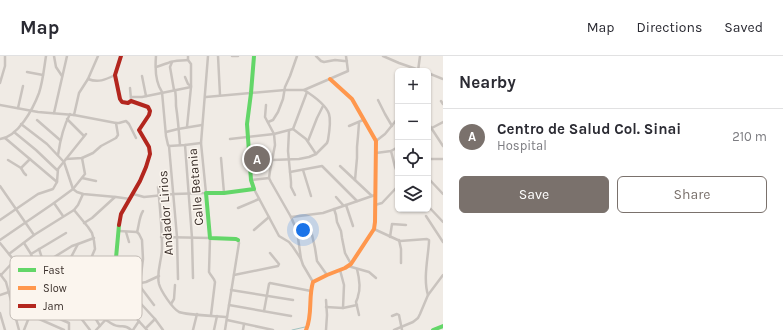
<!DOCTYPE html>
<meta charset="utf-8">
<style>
body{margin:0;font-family:Karla,sans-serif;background:#f2f2f3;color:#2b2b33}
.controls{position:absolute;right:12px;top:12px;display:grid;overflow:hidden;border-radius:6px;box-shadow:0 1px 3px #0004}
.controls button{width:36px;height:36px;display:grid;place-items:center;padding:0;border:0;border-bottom:1px solid #e1e1e2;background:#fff;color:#2b2b33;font:20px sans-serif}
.you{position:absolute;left:303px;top:174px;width:14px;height:14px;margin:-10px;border:3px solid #fff;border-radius:50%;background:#1a73e8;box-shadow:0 0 0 6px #1a73e833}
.badge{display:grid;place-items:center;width:26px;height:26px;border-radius:50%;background:#7a716c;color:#fff;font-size:13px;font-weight:700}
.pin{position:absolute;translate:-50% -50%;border:2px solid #fff;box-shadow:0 1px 4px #0006}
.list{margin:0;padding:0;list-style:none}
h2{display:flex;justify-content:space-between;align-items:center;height:52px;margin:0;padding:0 16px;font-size:17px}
h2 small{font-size:13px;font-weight:400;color:#7c7c81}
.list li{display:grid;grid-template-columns:26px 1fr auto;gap:12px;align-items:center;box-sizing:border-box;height:56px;padding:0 16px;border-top:1px solid #e1e1e2}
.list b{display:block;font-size:15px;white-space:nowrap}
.list p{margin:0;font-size:13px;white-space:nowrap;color:#7c7c81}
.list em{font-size:13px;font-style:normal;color:#7c7c81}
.actions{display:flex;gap:8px;padding:12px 16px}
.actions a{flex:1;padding:9px 0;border:1px solid #7a716c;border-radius:6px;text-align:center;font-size:14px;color:#7a716c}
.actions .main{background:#7a716c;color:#fff}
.icon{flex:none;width:22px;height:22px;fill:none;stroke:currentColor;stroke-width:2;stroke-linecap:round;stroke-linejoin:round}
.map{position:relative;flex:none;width:443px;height:274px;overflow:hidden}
header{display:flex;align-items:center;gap:24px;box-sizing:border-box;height:56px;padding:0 20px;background:#fff;border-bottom:1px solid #e1e1e2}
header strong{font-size:19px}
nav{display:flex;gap:22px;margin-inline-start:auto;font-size:14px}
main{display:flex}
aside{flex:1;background:#fff}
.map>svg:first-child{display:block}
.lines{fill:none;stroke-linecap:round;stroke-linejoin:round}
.stream{stroke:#a1c2c1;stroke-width:1}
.street{stroke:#c9c3be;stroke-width:2.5}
.fast{stroke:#63d668;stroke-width:4}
.slow{stroke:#ff974d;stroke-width:4}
.jam{stroke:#b3261e;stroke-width:4}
.labels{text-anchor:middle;stroke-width:3;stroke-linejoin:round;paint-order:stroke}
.street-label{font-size:13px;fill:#3b302b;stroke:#fbf5ee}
.key{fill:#fbf5ee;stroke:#c1bab4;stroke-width:1}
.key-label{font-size:11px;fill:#3b302b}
</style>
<header>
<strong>Map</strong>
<nav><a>Map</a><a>Directions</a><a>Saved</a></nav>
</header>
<main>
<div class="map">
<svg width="443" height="274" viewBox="0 0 443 274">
<rect width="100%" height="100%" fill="#f0ebe5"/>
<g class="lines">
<polyline class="stream" points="292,274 305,271"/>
<g class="street">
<polyline points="54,0 56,11 62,20"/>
<path d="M156,0c-1,12 -1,26 6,36l4,44 2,9 1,1 16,-1 16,-2"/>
<polyline points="218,0 220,39"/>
<polyline points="232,0 238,0"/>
<polyline points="316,0 321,5 324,6 335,4 344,5 347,5"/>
<polyline points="383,0 399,7 422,15"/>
<polyline points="172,6 170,11 174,34"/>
<path d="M156,11c4,-1 8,-3 12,-4 6,-3 14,-2 20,-3"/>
<polyline points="418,15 420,0"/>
<polyline points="27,16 43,19"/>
<polyline points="428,17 443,23"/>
<polyline points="142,20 146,40"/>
<polyline points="185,21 188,28 191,30"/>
<path d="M88,23c10,4 17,1 27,-4"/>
<polyline points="0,27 5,10 5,0"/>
<polyline points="130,32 131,43"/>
<path d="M175,34c1,5 1,10 1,16 2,13 3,26 4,39"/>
<polyline points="131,41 142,41 191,31"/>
<polyline points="206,41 285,34 304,34 348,15 346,0"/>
<polyline points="378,44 385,58 392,70"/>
<polyline points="441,45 443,48"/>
<polyline points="0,49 38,56 74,59 116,67 119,67 126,65 129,68 136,82"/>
<polyline points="266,49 265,61 274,78 275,89 270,115 269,122 271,126 291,161 297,175 301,203"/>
<polyline points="18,52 23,30"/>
<polyline points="54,57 67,0"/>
<polyline points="74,59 79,37 88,23 98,0"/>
<polyline points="67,63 84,80"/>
<polyline points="37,64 60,84"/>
<polyline points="268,66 273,64 278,56 283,43 285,31 290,20 297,0"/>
<polyline points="428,67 443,90"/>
<polyline points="21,68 47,88 64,106 73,133 77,136 83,138 116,141 130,143"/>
<polyline points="349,70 363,64"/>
<polyline points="187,71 191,31 191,8 188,4 188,0"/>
<polyline points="293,73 306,83 316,98"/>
<polyline points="428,74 443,66"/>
<polyline points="289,75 288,95 291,126 291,131 295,139"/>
<polyline points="14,76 36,94 57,114"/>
<polyline points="166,76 178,73 202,69"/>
<polyline points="5,82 57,126"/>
<path d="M0,83c18,-2 33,-30 39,-46 4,-12 5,-25 7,-37"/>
<polyline points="230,83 274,78 293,73 307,36"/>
<polyline points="308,85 317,62 323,50"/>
<polyline points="376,85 385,78 398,62"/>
<polyline points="185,89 192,182 193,222"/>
<polyline points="169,90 177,181 178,223"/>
<polyline points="391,95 395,111 398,118"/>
<polyline points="376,97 391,95 398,91"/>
<path d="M58,99c2,-14 5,-28 12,-41"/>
<polyline points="221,102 224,137"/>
<polyline points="66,103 82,102 93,97 101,90 116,82 118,79 116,67"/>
<polyline points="428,103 443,103"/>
<polyline points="8,104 21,112 24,117 26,119"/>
<path d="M272,104l27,-1 10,-2 7,-3 11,-11 1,-3c1,-6 3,-20 1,-26 -3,-9 -17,-19 -25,-24"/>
<polyline points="340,110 372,140"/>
<polyline points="21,112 30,103"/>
<polyline points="303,114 311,140"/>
<polyline points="290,116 322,110 357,145"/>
<polyline points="82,122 96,125"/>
<polyline points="428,122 443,138"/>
<polyline points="251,124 269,122"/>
<polyline points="355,124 357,102 357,91 358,80 359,67"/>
<polyline points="0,130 34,179"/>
<path d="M158,131c2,20 4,40 4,61 0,12 -6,24 -3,36 2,7 13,24 20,28 7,3 38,4 48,5"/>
<polyline points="254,133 279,180 289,186 293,191 301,203 303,209 313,226"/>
<polyline points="133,138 144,141 174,138 206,137 201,87 208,0"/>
<polyline points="336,141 343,149"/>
<polyline points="54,147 63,160"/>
<polyline points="346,149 353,170"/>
<polyline points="375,149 382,147 398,130"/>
<polyline points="428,150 443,166"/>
<polyline points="238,152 259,143"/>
<polyline points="334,153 336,159 337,166 341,175 342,182 345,197 351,208"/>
<polyline points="426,160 443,186"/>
<polyline points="291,161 323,157 375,139"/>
<polyline points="0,164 38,138 53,133 57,126 58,113 86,78"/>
<polyline points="84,167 92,162 115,141"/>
<polyline points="310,170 315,192 317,205 327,219"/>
<path d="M374,173l26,12 27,-2 2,1v2c-1,16 -6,37 -1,53"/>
<polyline points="254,174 269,161"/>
<polyline points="126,176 129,186"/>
<path d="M137,176c2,-6 2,-15 6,-21"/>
<path d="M161,181l49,1 -1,34c2,4 5,6 6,10l-4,33"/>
<polyline points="390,181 392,168 406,169"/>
<polyline points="0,184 54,147 73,133 85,118 82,102"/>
<polyline points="399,184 401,193 401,207"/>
<polyline points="0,187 17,208 30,259 64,274"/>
<polyline points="24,187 31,198 45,243"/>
<polyline points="39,193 44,208"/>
<polyline points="9,198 34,179 74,154 78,149 83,138"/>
<polyline points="31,198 66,177"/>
<polyline points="71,202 89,209 103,211 129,238"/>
<polyline points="348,210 369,216 376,222"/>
<path d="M357,213c2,8 4,19 1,27 0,2 -1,3 -2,6l3,13"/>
<polyline points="340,214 344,229 343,252"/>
<polyline points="0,218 6,226 19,274"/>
<polyline points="1,219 15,204"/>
<polyline points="234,219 278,210 279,208 270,197"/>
<polyline points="141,227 146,226 159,220"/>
<polyline points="56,228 51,206 51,203 72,190 78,188"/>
<polyline points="139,229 154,249"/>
<polyline points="231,234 293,244"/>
<polyline points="131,237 155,263 163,274"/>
<polyline points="0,239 9,236"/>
<polyline points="47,240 80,261 90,274"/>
<polyline points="88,242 107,262"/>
<polyline points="326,244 327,259 326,274"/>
<polyline points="60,248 77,226 92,200 95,193 94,185 92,177 88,171 74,154"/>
<polyline points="171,248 174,243 175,229"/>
<polyline points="229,249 291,260"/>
<polyline points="326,251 343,252 357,249"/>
<polyline points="37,253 69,267 69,274"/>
<polyline points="84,253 94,260 100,270"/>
<polyline points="264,255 269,228 270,227 311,235"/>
<polyline points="0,257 5,274"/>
<polyline points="392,260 397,258 399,259 402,274"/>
<polyline points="80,261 84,253 92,227 95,223 98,222 100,223 147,274"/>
<path d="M106,264c3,2 8,6 12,6 6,1 8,-1 13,4"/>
<polyline points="227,264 273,274"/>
<polyline points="146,272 155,263"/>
<polyline points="24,274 30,259 37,253 60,222 78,188 94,182"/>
<polyline points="96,274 140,227 143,203 142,184 139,178 137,176 119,175"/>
<polyline points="133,274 139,265"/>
<polyline points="193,274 197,258"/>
<polyline points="214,274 217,260"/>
<polyline points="225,274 239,187 238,184"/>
<polyline points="243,274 244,268"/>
<polyline points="394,274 413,266 418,262 420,258 428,239 443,219"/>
</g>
<g class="fast">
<polyline points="119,169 116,202 118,207 138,230"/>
<polyline points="238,184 236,183 210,182 206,137 224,137 254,133 251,124 247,68 251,37 254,0"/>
<polyline points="433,274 443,270"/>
</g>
<path class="slow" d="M306,274c7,-15 2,-32 7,-48l14,-7 18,-7 6,-4 23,-35 1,-7 1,-81 -24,-42 -22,-20"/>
<polyline class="jam" points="119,169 121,158 140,125 146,111 150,98 149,91 139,74 149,59 150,55 148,51 131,45 128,47 122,46 120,43 115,19 121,0"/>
</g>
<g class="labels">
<g class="street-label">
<text transform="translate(195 131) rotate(-95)" y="5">Calle Betania</text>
<text transform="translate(165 157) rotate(-94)" y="5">Andador Lirios</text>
</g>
</g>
<rect x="10" y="200" width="132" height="64" rx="6" class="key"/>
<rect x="18" y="212" width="18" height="4" fill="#63d668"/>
<rect x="18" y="230" width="18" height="4" fill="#ff974d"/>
<rect x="18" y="248" width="18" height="4" fill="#b3261e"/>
<g class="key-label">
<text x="43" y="218">Fast</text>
<text x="43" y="236">Slow</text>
<text x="43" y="254">Jam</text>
</g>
</svg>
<div class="controls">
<button>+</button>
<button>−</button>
<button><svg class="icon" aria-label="locate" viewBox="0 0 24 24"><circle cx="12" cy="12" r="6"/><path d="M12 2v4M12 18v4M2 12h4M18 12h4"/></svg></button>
<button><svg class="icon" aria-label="layers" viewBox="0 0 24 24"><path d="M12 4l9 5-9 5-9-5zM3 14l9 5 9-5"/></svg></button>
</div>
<div class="you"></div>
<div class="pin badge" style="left:257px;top:103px">A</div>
</div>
<aside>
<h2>Nearby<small></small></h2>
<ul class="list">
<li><span class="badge">A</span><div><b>Centro de Salud Col. Sinai</b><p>Hospital</p></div><em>210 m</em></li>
</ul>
<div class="actions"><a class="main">Save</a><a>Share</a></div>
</aside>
</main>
